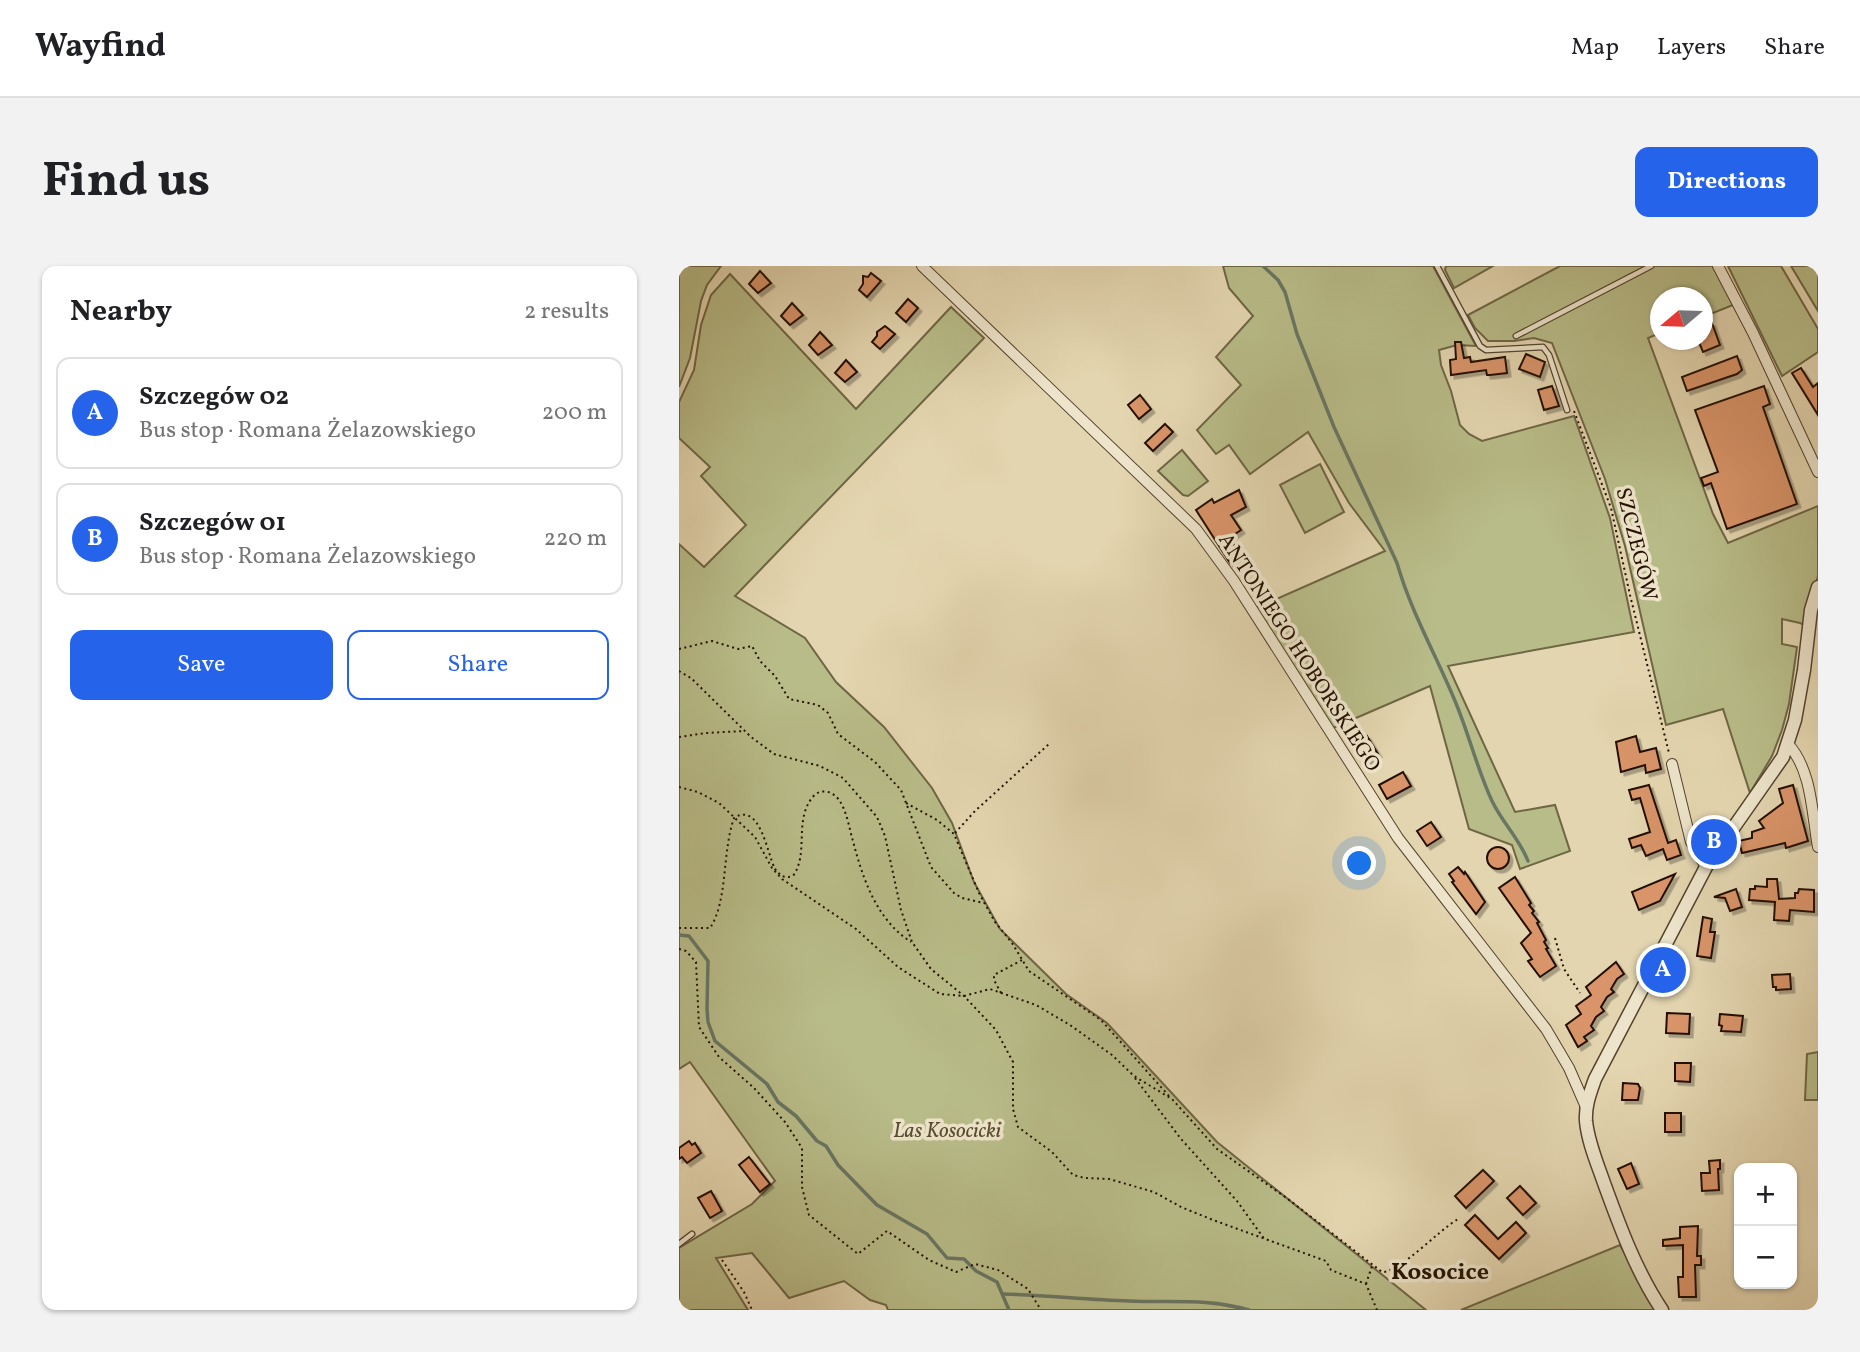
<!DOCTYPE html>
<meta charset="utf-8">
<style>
body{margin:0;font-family:Vollkorn,serif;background:#f2f2f2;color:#202124}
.controls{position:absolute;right:21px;bottom:21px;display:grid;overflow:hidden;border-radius:14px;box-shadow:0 2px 5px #0004}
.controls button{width:63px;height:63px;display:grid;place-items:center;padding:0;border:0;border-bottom:2px solid #e0e0e0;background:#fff;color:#202124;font:35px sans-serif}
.compass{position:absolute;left:971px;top:21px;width:63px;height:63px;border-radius:50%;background:#fff;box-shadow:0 2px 5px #0004;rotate:251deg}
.you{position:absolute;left:681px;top:598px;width:24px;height:24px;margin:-18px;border:5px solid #fff;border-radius:50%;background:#1a73e8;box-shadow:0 0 0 10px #1a73e833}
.badge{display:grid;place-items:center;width:46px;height:46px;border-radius:50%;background:#2563eb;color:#fff;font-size:23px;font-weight:700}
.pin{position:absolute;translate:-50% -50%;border:4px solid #fff;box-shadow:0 2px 7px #0006}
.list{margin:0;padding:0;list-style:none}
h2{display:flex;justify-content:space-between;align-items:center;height:91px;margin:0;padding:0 28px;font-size:30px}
h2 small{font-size:23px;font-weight:400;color:#757577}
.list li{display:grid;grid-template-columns:46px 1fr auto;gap:21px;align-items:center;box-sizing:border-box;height:112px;margin:0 14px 14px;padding:0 14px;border:2px solid #e0e0e0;border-radius:14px}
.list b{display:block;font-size:26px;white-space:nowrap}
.list p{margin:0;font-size:23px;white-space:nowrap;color:#757577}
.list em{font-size:23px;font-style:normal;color:#757577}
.actions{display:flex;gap:14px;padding:21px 28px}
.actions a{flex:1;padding:16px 0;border:2px solid #2563eb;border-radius:14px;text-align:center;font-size:24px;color:#2563eb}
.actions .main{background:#2563eb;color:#fff}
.map{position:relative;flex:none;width:1139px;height:1044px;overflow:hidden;border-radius:14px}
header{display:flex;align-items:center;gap:42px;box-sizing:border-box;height:98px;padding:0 35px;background:#fff;border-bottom:2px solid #e0e0e0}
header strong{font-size:33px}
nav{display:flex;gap:38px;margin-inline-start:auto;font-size:24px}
.intro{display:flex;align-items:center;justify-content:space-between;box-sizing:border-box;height:168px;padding:0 42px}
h1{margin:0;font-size:49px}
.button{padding:18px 32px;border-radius:14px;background:#2563eb;color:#fff;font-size:24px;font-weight:700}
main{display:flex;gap:42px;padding:0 42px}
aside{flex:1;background:#fff;border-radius:14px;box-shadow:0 2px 5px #0004}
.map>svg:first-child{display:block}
.green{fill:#b8bc88;stroke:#6e6644;stroke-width:2}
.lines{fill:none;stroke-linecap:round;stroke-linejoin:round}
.stream{stroke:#697663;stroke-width:3.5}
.building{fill:#d99469;stroke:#241100;stroke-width:2;filter:url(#shadow)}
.service-casing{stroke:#54422c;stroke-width:7}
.minor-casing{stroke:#54422c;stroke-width:12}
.tertiary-casing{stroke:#54422c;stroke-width:15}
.path{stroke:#241100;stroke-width:2;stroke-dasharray:2 3.5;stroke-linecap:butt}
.service{stroke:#ede4cb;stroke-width:4.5}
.minor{stroke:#ede4cb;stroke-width:10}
.tertiary{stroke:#ede4cb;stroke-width:12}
.labels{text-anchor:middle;stroke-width:7;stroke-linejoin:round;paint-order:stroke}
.street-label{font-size:21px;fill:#241100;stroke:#ede4cb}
.park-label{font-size:21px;font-style:italic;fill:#584d30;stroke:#ede4cb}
.quarter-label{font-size:24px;font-weight:bold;fill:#241100;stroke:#ede4cb}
</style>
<header>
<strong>Wayfind</strong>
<nav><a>Map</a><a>Layers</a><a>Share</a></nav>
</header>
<div class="intro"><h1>Find us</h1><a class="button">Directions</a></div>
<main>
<aside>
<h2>Nearby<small>2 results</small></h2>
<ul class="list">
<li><span class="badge">A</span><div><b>Szczegów 02</b><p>Bus stop · Romana Żelazowskiego</p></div><em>200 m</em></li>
<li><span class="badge">B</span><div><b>Szczegów 01</b><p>Bus stop · Romana Żelazowskiego</p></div><em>220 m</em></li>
</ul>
<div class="actions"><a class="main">Save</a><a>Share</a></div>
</aside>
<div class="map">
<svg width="1139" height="1044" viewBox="0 0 1139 1044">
<defs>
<filter id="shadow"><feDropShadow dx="3.5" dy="3.5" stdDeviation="0" flood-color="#0004"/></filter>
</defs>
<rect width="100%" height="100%" fill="#e3d5af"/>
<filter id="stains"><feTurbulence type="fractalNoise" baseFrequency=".00286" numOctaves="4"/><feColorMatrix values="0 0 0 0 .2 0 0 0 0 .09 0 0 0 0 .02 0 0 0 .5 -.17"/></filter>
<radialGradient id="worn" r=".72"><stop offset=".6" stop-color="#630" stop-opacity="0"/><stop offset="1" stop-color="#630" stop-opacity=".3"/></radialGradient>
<g class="green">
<polygon points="0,0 42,0 28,19 22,35 11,92 0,121"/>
<polygon points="544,0 754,0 797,80 778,79 760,84 762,99 772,125 781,159 790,168 803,175 895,150 931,252 955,366 769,400 836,546 876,539 891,585 841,603 833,579 790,563 751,420 654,462 577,342 706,285 670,237 629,166 571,208 550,179 537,188 518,164 562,119 537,91 574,50 550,22"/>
<polygon points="767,0 814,0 775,22 766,4"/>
<polygon points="881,0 1034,0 1054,39 1024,51 1024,32 982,32 981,67 969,72 1034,248 1049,277 1139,240 1139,310 1126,360 1121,357 1103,353 1103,378 1118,381 1110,438 1103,464 1093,490 1071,527 1044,443 987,459 946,280 926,213 873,77 855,72 835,75 809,75 796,62 789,49"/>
<polygon points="1049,0 1102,0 1139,63 1139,86 1103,110"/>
<polygon points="1112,0 1139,0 1139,45"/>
<polygon points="51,8 177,143 272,41 305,72 56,330 126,372 157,416 205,461 253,522 273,557 295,616 321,663 387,728 428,757 538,876 747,1044 209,1044 207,1039 191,1034 165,1015 110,1032 73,987 37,992 69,1044 0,1044 0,982 73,938 96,915 11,796 0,803 0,278 25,301 67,259 22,210 31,201 0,172 0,136 15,104 22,59 32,29"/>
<polygon points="503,184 529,215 509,230 504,229 479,205"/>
<polygon points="641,198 665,246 626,267 601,219"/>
<polygon points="1139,786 1139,834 1126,834 1128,788"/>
<polygon points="941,979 978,1044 782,1044"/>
</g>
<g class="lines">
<g class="stream">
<path d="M584,0l15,14 7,12 12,42 37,93 63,136c14,49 39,92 58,138 14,33 22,68 37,100 10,21 28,39 36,60"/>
<polyline points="0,669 10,670 29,695 28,743 29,756 36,775 88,818 99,836 117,850 138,875 147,880 159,899 198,939 248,968 268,992 285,993 297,1005 318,1016 330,1044"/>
<path d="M324,1028c43,1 84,6 126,7 43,2 77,-3 120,9"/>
</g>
</g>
<g class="building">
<polygon points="81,5 92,17 79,27 70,18"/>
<polygon points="192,7 202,15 188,31 180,24 184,18 184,10 189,11"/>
<polygon points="229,33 239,42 227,56 217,47"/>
<polygon points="113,37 124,49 111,59 102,50"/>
<polygon points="1033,57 1041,79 1024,86 1019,74 1024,74 1024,61"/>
<polygon points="206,60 216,68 201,83 193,76 198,70 198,66"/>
<polygon points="141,66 153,79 139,89 130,79"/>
<polygon points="776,76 782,76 785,92 791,91 792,96 826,91 828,107 811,109 808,109 807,104 772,109 771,94 777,93"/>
<polygon points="847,88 866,96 861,111 840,103"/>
<polygon points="1058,90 1063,104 1058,108 1008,125 1003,111"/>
<polygon points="167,94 178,106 166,116 156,107"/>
<polygon points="1122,102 1134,121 1139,117 1139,149 1113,107"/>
<polygon points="873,120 880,140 865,144 859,124"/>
<polygon points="1085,120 1091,138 1084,141 1118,238 1048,263 1032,217 1025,220 1022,212 1039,206 1016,144"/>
<polygon points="461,129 472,143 460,153 449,139"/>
<polygon points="486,158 494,166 474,185 466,177"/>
<polygon points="560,224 567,241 552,249 562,264 550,272 562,289 551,297 517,244 533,233 535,237"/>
<polygon points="688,470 699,488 687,496 675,478"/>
<polygon points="957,470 961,486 977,482 982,503 967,507 966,499 942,506 937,476"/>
<polygon points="724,506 732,520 708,533 700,519"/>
<polygon points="970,519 989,577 997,574 1002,589 988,594 984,583 967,590 962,579 953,582 950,573 971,566 961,532 953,534 950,524"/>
<polygon points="1114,519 1129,575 1107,582 1106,577 1063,587 1060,575 1073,572 1073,566 1085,562 1080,555 1104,537 1100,523"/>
<polygon points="752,556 762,571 748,580 738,565"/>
<circle cx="819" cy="592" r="11"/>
<polygon points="779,601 785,608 786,606 806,636 797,648 773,616 775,615 770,608"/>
<polygon points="996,608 981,635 960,644 953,626"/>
<polygon points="836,611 852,637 850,639 855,645 853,647 860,656 858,657 867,674 865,676 869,682 867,683 877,700 861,711 849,695 853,693 842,677 852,667 820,622"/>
<polygon points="1088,613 1098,613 1100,633 1116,632 1116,627 1119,627 1120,623 1135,624 1135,646 1111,644 1110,655 1095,654 1096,636 1070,634 1071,623 1076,623 1076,620 1088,621"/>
<polygon points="1057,623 1063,641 1051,645 1046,632 1035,631"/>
<polygon points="1024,651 1033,653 1031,666 1036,666 1032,692 1018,690"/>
<polygon points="937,696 945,708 938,713 932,723 935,726 928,731 922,741 925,745 917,751 912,760 915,764 905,771 908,775 899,781 887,759 902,748 897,740 912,729 907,721"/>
<polygon points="1111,708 1112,723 1097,724 1097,721 1094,721 1093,709"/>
<polygon points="988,747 1011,748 1010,768 987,767"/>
<polygon points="1041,748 1064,750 1062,766 1042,765 1043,760 1040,759"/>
<polygon points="996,797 1012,797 1011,816 996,815"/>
<polygon points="944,817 959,818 961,822 959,834 943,834"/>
<rect x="986" y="847" width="16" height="19"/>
<polygon points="10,875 13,879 16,877 22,887 8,897 3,891 0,893 0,882"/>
<polygon points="70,891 91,918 81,926 60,899"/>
<polygon points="1041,894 1041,903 1039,903 1040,924 1023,925 1022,907 1031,907 1030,895"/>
<polygon points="952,897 960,918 948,923 939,903"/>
<polygon points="804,904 815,915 787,942 776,930"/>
<polygon points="841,920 857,937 844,949 828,932"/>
<polygon points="32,925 43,945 31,952 19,932"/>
<polygon points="796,949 819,973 837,956 847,967 820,993 786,959"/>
<polygon points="1019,960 1018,990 1022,990 1022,999 1016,999 1017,1031 1000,1031 999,1011 1004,1011 1004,979 984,980 984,974 1001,972 1001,961"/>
</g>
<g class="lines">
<g class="service-casing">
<g id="service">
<polyline points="758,0 801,80 807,84 864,81 870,89 888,144"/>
<polyline points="837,70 972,0"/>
<polyline points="0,978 13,968"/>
</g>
</g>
<g class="minor-casing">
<g id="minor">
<polyline points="243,0 517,263 555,315 719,572 867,763 890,802 907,841"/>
<polyline points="1039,0 1074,67 1139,206"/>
<path d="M1109,478c24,26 24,70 30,103"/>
<polyline points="993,498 1012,576 1027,601"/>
</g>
</g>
<g class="tertiary-casing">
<path id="tertiary" d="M983,1044c-26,-39 -42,-83 -58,-127 -7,-20 -16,-41 -18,-62 -1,-15 4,-28 9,-42l111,-212 77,-110 12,-37 9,-50 7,-60 7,-23"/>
</g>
<g class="path">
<polyline points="895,145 932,242 951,329 990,487"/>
<polyline points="0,383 33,375 59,383 73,380 81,395 96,410 110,433 139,439 149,447 159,468 196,496 222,524 252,601 275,627 283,632 305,637"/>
<polyline points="0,405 12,412 72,471 95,488 141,500 164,512 198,551 206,570 222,644 233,676 252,703 285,730 317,764 334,796 334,843 339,861 373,886 394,909 406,912 430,913 475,926 502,941 534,954 647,995 652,1004 687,1018 698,1044"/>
<polyline points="0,471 27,467 65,465"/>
<path d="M0,521l19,5 21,11 36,34 17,31 10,11 74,50 42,38 42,27 24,2 26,-7 46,16 34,20 42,30 22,21 38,23 45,50 71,50 94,73c17,1 57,-42 76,-53"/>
<polyline points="227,537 258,554 275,568 300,627 316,656 333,677 350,705 422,754 490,830"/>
<polyline points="276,567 296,545 370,478"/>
<path d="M0,662h31c18,-27 12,-76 24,-110 26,-17 33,35 41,51 6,7 9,10 18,7 16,-22 1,-55 19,-78 7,-10 20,-8 27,2 8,11 10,28 14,41 10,39 24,79 58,101"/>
<polyline points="876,672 885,703 901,727"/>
<polyline points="0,683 7,685 17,696 20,761 40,791 75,822 106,856 123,882 123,921 130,949 179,988 208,965 250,994 277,1006 296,998 319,1004 349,1023 362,1044"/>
<polyline points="322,727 315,714 315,709 343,694"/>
<polyline points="456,812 502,873 558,935 586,974"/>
<polyline points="43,994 65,1026 73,1044"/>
<polyline points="687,1018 693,1000"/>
</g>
<use href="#service" class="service"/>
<use href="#minor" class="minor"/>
<use href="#tertiary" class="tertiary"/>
</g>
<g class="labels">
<g class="street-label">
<text transform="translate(958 278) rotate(76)" y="7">SZCZEGÓW</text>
<text transform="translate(621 386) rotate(57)" y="7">ANTONIEGO HOBORSKIEGO</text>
</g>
<g class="park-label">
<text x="268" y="871">Las Kosocicki</text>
</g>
<g class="quarter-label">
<text x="761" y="1013">Kosocice</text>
</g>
</g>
<rect width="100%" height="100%" filter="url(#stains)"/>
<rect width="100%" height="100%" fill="url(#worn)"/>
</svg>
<div class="controls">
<button>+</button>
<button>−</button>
</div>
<svg class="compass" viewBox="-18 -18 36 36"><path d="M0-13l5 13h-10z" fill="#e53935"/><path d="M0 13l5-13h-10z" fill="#757577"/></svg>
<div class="you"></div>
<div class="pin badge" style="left:984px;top:704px">A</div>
<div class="pin badge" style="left:1035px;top:576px">B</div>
</div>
</main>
